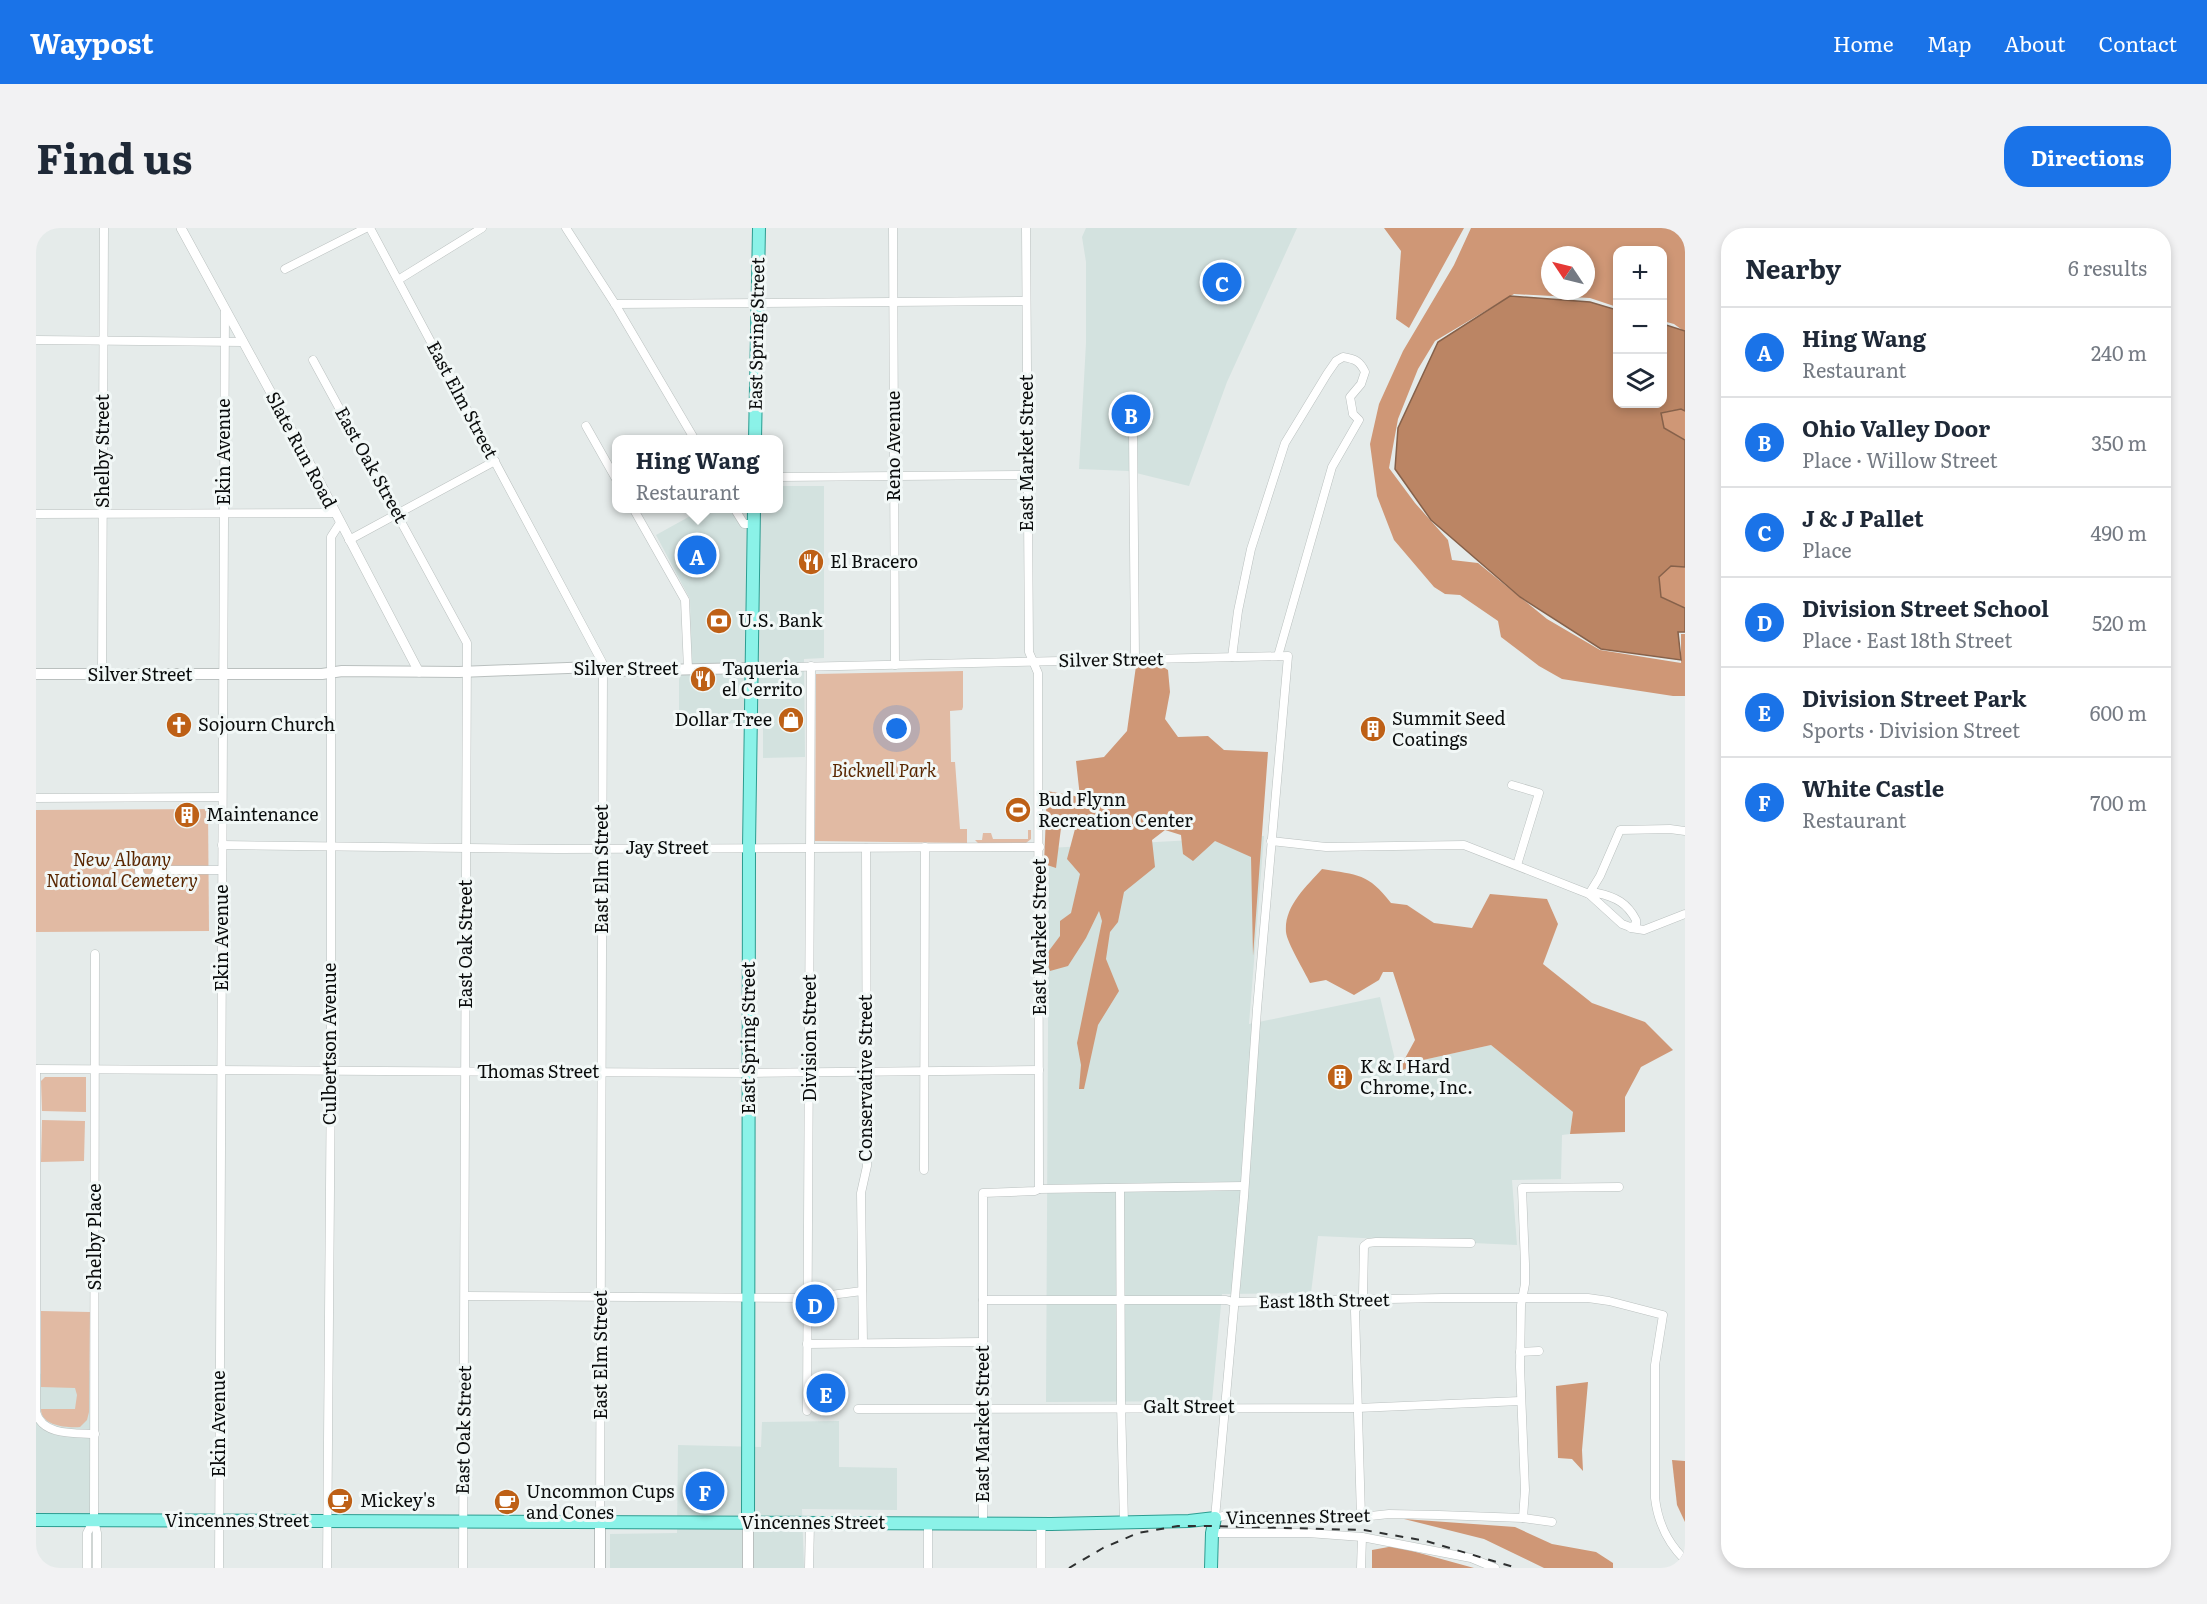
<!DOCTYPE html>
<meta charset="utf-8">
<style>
body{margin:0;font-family:Literata,serif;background:#f2f2f3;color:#1f2937}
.controls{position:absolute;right:18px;top:18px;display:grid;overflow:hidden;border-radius:12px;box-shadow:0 3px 9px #0003}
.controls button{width:54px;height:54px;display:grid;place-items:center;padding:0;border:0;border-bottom:2px solid #e0e1e3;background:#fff;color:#1f2937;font:30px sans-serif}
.compass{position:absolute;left:1505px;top:18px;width:54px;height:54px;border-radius:50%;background:#fff;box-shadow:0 3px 9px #0003;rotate:305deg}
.you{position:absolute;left:861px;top:501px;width:21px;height:21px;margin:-15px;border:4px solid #fff;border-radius:50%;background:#1a73e8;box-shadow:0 0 0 9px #1a73e833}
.badge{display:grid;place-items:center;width:39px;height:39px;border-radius:50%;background:#1a73e8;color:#fff;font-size:20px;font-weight:700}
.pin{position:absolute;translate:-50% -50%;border:3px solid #fff;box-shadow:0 2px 6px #0006}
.popup{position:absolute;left:576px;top:207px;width:171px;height:78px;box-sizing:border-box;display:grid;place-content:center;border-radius:12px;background:#fff;filter:drop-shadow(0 2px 4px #0005);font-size:20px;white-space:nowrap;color:#747a83}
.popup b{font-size:22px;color:#1f2937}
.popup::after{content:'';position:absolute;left:50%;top:100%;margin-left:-12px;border:12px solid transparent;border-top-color:#fff}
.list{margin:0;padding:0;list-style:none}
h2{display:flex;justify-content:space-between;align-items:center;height:78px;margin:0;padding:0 24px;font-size:26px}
h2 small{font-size:20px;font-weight:400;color:#747a83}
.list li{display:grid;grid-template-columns:39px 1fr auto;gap:18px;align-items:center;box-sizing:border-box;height:90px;padding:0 24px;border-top:2px solid #e0e1e3}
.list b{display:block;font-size:22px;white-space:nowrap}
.list p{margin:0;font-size:20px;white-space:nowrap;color:#747a83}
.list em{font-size:20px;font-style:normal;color:#747a83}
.icon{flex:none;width:33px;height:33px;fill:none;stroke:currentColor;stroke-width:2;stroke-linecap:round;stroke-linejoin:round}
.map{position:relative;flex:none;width:1649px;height:1340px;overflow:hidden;border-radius:24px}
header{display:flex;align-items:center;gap:36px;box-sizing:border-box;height:84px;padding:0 30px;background:#1a73e8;color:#fff}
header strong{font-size:28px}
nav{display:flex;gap:33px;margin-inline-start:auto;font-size:21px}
.intro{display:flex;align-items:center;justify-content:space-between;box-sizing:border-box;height:144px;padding:0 36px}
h1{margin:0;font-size:42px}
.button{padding:15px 27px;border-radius:24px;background:#1a73e8;color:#fff;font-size:21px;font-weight:700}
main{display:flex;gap:36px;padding:0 36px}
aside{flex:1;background:#fff;border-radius:24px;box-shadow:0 3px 9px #0003}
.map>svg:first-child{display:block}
.built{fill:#d3e2df}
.green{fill:#e1baa3}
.forest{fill:#cf9776;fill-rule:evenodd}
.water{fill:#bb8564;stroke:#86614a;stroke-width:1.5}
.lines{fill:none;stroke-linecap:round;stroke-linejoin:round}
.minor-casing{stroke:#bac0bf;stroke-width:9}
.tertiary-casing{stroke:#bac0bf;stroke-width:10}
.secondary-casing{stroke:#bac0bf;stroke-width:12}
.primary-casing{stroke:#2c9d91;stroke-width:14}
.minor{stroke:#fff;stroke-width:8}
.tertiary{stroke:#fff;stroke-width:9}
.secondary{stroke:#fff;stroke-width:10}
.primary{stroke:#8bf2e8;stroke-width:12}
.rail{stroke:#2e3030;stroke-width:2;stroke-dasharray:8 8;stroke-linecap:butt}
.labels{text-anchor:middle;stroke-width:6;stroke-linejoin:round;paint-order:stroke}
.street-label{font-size:18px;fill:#0b0d0d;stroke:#f2f8f7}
.poi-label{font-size:18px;fill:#0b0d0d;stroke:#f2f8f7;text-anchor:start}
.park-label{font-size:18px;font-style:italic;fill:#592600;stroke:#f2f8f7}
</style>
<header>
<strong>Waypost</strong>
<nav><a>Home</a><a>Map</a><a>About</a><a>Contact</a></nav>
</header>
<div class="intro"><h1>Find us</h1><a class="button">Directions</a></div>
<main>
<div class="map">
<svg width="1649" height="1340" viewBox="0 0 1649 1340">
<rect width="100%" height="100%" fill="#e5ebea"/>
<g class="built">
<polygon points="1050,0 1261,0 1191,154 1153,258 1092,243 1043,241 1050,115 1050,34 1046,9"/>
<polygon points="742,258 788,258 788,430 768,431 769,529 727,530 727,495 643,496 643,451 655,433 654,371 620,307 667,281 690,281 692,285 699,281 742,280"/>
<polygon points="1228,608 1213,796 1344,769 1362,844 1387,832 1455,817 1537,884 1534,906 1526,907 1525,951 1476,952 1481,1017 1282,1008 1275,1065 1186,1066 1176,1173 1010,1174 1013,620"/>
<polygon points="0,841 1,1146 59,1142 58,1292 0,1292"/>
<polygon points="803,1193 803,1239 861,1240 861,1282 766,1281 768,1340 574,1340 574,1306 641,1305 642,1217 725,1219 726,1194"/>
</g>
<g class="green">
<polygon points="927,443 927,479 926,482 914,483 915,534 919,534 924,601 931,601 931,615 779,613 780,446"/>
<polygon points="172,581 173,703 0,704 0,582"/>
<polygon points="992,602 995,602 995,611 990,615 942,615 939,612 946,612 947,605 955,605 957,611 992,611"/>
<polygon points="9,849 50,849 50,884 6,883 5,853"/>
<polygon points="6,892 49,893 48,933 5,934"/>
<path d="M5,1083l49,1 -1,100 -2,8 -7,7c-13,1 -39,-1 -39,-18h34l2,-14 -2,-7 -34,-1z"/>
<polygon points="803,1157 804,1172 776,1173 776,1158"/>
</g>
<g class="forest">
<polygon points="1348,0 1428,0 1373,100 1360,91 1365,23"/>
<path d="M1435,0h214v104l-11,-8 -11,-3 -1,-71h-44l-1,57 -27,-9 -76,-4 -79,47 -17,28 -20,50 -9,49 26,35 33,37 4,20 26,3 69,56 53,31 81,13v-29h4v62h-12l-111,-17 -23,-13 -38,-29 -3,-16 -38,-26 -15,-1 -11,-7 -40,-47 -17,-44 -7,-52 9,-40 24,-53 51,-86zM1514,27h36v36h-36z"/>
<polygon points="1645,181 1649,183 1649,212 1628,200 1625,185"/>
<polygon points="1635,338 1649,339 1649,380 1625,369 1623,349"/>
<polygon points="1124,437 1132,442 1134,464 1129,491 1142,509 1172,508 1188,522 1232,524 1217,728 1215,629 1179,613 1157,633 1147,626 1145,607 1129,602 1116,612 1119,639 1088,664 1082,694 1074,704 1070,731 1083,763 1062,797 1048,861 1043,861 1045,837 1041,815 1066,693 1063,683 1050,710 1032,738 1014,743 1009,728 1024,708 1024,693 1035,685 1044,646 1031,631 1039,601 1025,600 1020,640 1008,636 1011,563 1044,569 1040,533 1068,529 1091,503 1100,438"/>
<path d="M1286,641c36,6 46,4 69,34l16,2 27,18 38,5 18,-34 57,5 11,25 -15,40 49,39 53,19 28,28 -32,17 -16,30v35l-55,2 3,-22 -82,-67 -68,15 -26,13 18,-33 -22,-68h-10l-4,8 -25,15 -28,-15 -16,3c-5,-11 -23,-40 -24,-51 -2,-26 20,-45 36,-63z"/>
<polygon points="1552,1154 1546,1222 1547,1243 1536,1231 1522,1230 1520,1158"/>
<polygon points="1636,1232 1649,1233 1649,1294 1641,1277"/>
<polygon points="1368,1291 1479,1299 1516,1316 1560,1324 1577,1335 1577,1340 1508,1340 1448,1311"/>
<polygon points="1358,1318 1438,1340 1336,1340 1336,1322"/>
</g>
<polygon class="water" points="1474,68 1554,74 1581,82 1582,176 1626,176 1627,96 1649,103 1649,183 1645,181 1625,185 1628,200 1649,212 1649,339 1635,338 1623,349 1625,369 1649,380 1649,404 1642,404 1645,432 1565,421 1484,369 1395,292 1359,241 1362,200 1402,114"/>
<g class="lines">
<g class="minor-casing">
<g id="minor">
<polyline points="334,0 566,434 567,441 564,1295"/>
<polyline points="530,0 579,76 659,212"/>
<polyline points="857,0 859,437"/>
<polyline points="249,41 330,0"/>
<polyline points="362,52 446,0"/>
<polyline points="579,76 990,73"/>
<polyline points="0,112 207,114"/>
<polyline points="277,132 431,415 427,1340"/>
<polyline points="550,198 580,251"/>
<polyline points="1097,201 1099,431"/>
<polyline points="742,249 992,247"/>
<polyline points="597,280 649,372 652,441"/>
<polyline points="698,280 708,296 717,296"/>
<polyline points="0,286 299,285"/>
<polyline points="313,312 459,233"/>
<path d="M1196,429l6,-46 13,-62 34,-106 42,-69 9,-13 7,-4c12,2 17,4 22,15l-4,12 -11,13 3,17 6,6 -27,47 -54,189"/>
<polyline points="714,440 1252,428 1221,781 1208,969 1179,1290 1191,1287 1325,1289 1353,1286 1403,1287 1487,1290 1516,1294"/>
<polyline points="66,447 68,0"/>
<polyline points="1476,557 1503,565 1481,637"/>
<polyline points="0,570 186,569"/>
<polyline points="1235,613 1290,619 1428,617 1553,666 1564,648 1584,602 1634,601 1649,603"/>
<polyline points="186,617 522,621 1004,619"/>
<circle cx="112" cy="642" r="9"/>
<polyline points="121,642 186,642"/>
<path d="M1561,665c19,4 30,10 39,27v5l-6,2 -8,-3 -33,-30z"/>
<polyline points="1595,700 1608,702 1649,686"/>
<polyline points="59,726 58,1292 61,1305 61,1340"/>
<polyline points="0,841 713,845 1003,842"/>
<path d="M0,841v343c6,24 39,21 59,22"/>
<polyline points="888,942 889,619"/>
<polyline points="1003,961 1208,958"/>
<polyline points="1084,961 1085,1176 1088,1295"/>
<polyline points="429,1068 771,1070 826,1063"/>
<path d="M947,1072h243l7,2 209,-4h146l21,3 54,14 -8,50v133c3,25 12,44 30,62"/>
<polyline points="827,1115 825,965 831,938 830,620"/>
<polyline points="771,1116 947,1114"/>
<polyline points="1484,1124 1503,1123"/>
<polyline points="822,1181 1321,1180 1484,1173"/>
<polyline points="771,1183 775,438"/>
<polyline points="1325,1289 1319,1083 1327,1067 1328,1018 1332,1015 1340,1014 1435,1015"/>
<polyline points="1487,1290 1489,1262 1484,1139 1485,1077 1489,1056 1489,1036 1486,960 1583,959"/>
<polyline points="947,1295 947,965 999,963 1003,961 1003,953 1002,445 993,424 990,0"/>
<polyline points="892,1296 892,1340"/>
<polyline points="1176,1305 1272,1305 1326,1309 1435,1330 1459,1340"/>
<polyline points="51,1340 51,1305 58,1292"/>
<polyline points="183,1340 189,82"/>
<polyline points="291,1340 295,834 295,309 304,295"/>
<polyline points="773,1340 774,1295"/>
<polyline points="1325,1340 1326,1309"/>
</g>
</g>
<g class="tertiary-casing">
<g id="tertiary">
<polyline points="145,0 281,249 383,444"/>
<polyline points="1005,1340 1005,1296"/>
</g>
</g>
<g class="secondary-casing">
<g id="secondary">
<polyline points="0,446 286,446 306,443 423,444 558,439 578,443 714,440"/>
<polyline points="564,1340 564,1295"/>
<polyline points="712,1340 712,1295"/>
</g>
</g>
<g class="primary-casing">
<g id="primary">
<polyline points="719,212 723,0"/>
<polyline points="0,1292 1015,1296 1153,1293 1179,1290 1176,1305 1175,1340"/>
<polyline points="712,1295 713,619 718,280"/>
</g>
</g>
<use href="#minor" class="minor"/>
<use href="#tertiary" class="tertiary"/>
<use href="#secondary" class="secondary"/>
<use href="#primary" class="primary"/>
<polyline class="rail" points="1033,1340 1067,1320 1102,1305 1142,1298 1171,1298 1328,1302 1390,1313 1481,1340"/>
</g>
<defs>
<g id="restaurant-disc" transform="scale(1.35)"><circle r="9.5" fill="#be6016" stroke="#f2f8f7"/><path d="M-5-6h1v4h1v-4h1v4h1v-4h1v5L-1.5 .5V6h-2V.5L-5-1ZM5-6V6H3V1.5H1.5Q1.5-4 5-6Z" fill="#fff"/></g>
<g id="bank-disc" transform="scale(1.35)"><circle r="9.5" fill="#be6016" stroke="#f2f8f7"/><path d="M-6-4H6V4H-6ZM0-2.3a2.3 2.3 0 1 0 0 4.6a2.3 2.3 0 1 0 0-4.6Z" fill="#fff"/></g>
<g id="shop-disc" transform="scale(1.35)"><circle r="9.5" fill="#be6016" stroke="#f2f8f7"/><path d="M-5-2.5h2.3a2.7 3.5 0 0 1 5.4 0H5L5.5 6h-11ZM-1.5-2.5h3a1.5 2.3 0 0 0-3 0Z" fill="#fff"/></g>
<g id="church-disc" transform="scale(1.35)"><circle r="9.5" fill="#be6016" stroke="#f2f8f7"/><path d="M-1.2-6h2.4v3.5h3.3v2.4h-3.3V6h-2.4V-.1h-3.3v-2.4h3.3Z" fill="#fff"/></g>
<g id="building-disc" transform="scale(1.35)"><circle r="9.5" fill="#be6016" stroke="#f2f8f7"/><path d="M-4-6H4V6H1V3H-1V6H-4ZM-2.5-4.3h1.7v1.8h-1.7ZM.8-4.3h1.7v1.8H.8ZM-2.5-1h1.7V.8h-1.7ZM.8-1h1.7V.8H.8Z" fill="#fff"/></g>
<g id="stadium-disc" transform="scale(1.35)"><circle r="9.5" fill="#be6016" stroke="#f2f8f7"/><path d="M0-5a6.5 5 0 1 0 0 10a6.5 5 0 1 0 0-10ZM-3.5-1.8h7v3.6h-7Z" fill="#fff"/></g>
<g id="cafe-disc" transform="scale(1.35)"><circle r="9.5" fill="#be6016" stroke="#f2f8f7"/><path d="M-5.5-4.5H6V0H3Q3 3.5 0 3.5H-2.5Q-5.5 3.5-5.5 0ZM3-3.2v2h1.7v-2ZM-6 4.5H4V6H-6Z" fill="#fff"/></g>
</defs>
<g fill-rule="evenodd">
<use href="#restaurant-disc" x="775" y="334"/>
<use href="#bank-disc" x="683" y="393"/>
<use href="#restaurant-disc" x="667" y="451"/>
<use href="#shop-disc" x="755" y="492"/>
<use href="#church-disc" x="143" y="497"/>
<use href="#building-disc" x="1337" y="501"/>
<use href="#stadium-disc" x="982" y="582"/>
<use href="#building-disc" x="151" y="587"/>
<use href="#building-disc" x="1304" y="849"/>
<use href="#cafe-disc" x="304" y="1273"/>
<use href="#cafe-disc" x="471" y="1274"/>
</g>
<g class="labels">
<g class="street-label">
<text transform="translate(721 106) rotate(-89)" y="6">East Spring Street</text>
<text transform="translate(426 172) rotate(62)" y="6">East Elm Street</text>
<text transform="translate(858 218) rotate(-90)" y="6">Reno Avenue</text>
<text transform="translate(265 222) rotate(62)" y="6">Slate Run Road</text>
<text transform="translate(67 223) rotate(-90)" y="6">Shelby Street</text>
<text transform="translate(188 224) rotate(-90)" y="6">Ekin Avenue</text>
<text transform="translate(991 225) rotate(-90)" y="6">East Market Street</text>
<text transform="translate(335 237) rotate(61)" y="6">East Oak Street</text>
<text transform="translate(1075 432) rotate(-1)" y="6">Silver Street</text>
<text x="590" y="447">Silver Street</text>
<text x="104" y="453">Silver Street</text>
<text x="631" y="626">Jay Street</text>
<text transform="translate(566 641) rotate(-90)" y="6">East Elm Street</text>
<text transform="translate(1004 709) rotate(-90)" y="6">East Market Street</text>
<text transform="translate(186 710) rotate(-90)" y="6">Ekin Avenue</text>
<text transform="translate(430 716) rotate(-90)" y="6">East Oak Street</text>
<text transform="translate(713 810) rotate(-90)" y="6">East Spring Street</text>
<text transform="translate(774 810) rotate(-90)" y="6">Division Street</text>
<text transform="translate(294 816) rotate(-90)" y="6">Culbertson Avenue</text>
<text x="502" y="850">Thomas Street</text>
<text transform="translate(830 850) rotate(-90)" y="6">Conservative Street</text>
<text transform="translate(59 1009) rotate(-90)" y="6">Shelby Place</text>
<text transform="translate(1288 1073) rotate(-1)" y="6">East 18th Street</text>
<text transform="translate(565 1127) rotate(-90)" y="6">East Elm Street</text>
<text x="1153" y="1185">Galt Street</text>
<text transform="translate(183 1196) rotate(-90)" y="6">Ekin Avenue</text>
<text transform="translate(947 1196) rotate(-90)" y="6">East Market Street</text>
<text transform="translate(428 1202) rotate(-89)" y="6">East Oak Street</text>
<text transform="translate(1262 1289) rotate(-1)" y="6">Vincennes Street</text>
<text x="201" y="1299">Vincennes Street</text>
<text x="777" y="1301">Vincennes Street</text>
</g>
<g class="poi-label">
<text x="794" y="340">El Bracero</text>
<text x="702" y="399">U.S. Bank</text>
<text x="686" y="447">Taqueria<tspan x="686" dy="21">el Cerrito</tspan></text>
<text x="1356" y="497">Summit Seed<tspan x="1356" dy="21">Coatings</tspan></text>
<text x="736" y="498" text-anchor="end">Dollar Tree</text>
<text x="162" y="503">Sojourn Church</text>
<text x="1002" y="578">Bud Flynn<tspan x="1002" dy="21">Recreation Center</tspan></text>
<text x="170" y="593">Maintenance</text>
<text x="1324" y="845">K &amp; I Hard<tspan x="1324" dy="21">Chrome, Inc.</tspan></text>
<text x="490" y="1270">Uncommon Cups<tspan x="490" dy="21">and Cones</tspan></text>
<text x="324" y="1279">Mickey's</text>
</g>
<g class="park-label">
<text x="848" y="549">Bicknell Park</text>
<text x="86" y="638">New Albany<tspan x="86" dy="21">National Cemetery</tspan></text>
</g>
</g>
</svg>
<div class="controls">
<button>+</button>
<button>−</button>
<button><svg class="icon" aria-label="layers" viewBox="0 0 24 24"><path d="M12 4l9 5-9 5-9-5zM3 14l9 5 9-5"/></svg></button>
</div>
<svg class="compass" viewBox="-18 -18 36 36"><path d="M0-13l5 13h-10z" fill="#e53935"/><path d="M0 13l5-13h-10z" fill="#747a83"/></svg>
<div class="you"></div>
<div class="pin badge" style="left:661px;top:327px">A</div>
<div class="popup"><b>Hing Wang</b>Restaurant</div>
<div class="pin badge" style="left:1095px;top:186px">B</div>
<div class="pin badge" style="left:1186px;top:54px">C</div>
<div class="pin badge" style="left:779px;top:1076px">D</div>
<div class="pin badge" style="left:790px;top:1165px">E</div>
<div class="pin badge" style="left:669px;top:1263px">F</div>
</div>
<aside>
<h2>Nearby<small>6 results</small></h2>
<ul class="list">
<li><span class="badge">A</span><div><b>Hing Wang</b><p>Restaurant</p></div><em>240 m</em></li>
<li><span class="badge">B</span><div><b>Ohio Valley Door</b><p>Place · Willow Street</p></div><em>350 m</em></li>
<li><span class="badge">C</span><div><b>J &amp; J Pallet</b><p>Place</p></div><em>490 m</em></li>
<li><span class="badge">D</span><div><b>Division Street School</b><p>Place · East 18th Street</p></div><em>520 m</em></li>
<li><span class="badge">E</span><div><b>Division Street Park</b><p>Sports · Division Street</p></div><em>600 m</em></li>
<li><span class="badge">F</span><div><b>White Castle</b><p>Restaurant</p></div><em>700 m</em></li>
</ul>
</aside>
</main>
